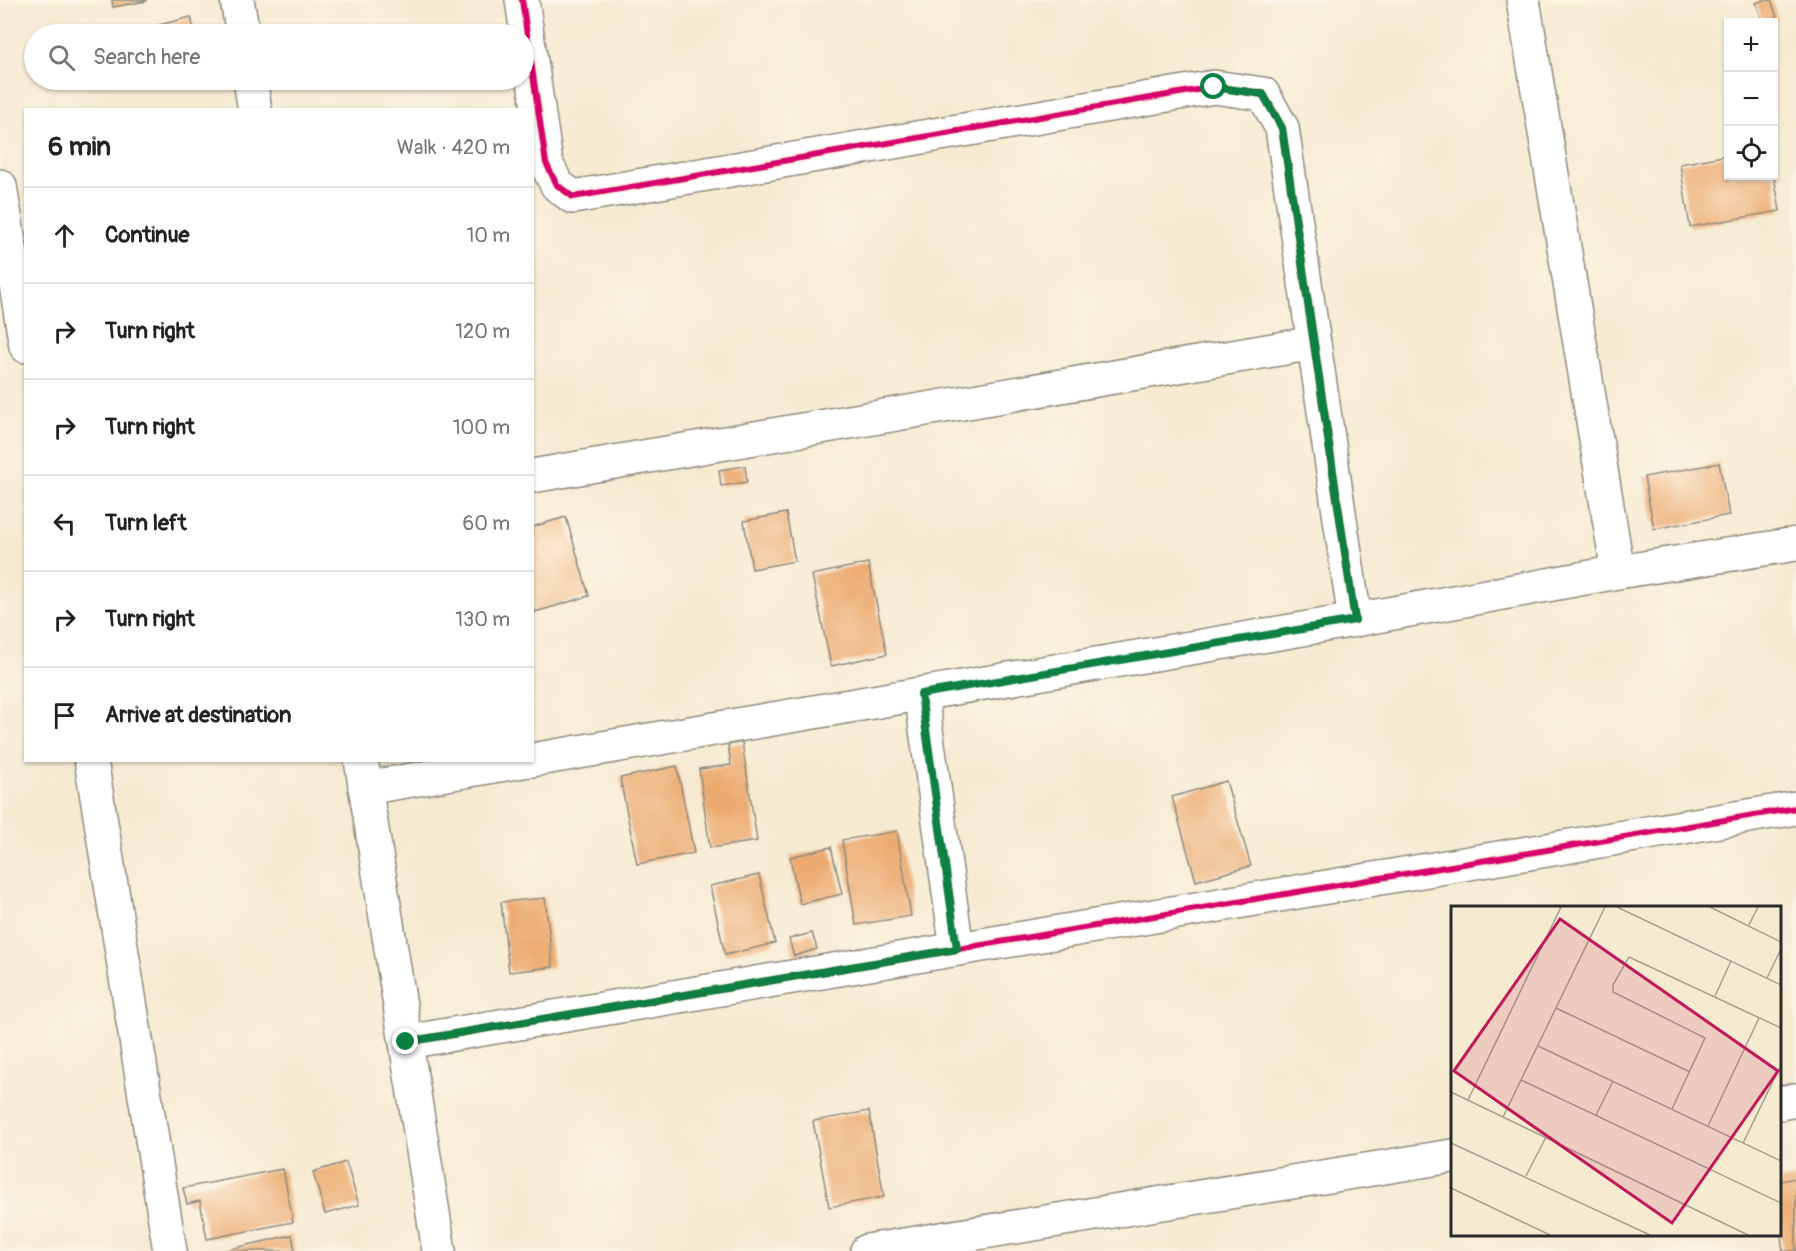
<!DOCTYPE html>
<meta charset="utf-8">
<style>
body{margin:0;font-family:Pangolin,sans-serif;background:#f6f6f6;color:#222}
.controls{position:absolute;right:18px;top:18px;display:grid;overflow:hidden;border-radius:0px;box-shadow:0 2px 4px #0004}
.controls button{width:54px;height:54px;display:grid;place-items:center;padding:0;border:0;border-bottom:2px solid #e0e0e0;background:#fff;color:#222;font:30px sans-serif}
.stop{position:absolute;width:18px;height:18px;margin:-14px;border:4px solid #0b8043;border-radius:50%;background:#fff}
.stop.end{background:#0b8043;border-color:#fff;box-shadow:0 2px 6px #0008}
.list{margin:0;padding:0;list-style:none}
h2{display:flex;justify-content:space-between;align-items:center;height:78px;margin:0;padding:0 24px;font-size:26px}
h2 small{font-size:20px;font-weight:400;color:#767676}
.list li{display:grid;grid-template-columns:39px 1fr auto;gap:18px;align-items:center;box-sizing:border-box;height:96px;padding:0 24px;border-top:2px solid #e0e0e0}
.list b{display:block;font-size:22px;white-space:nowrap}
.list em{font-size:20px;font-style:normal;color:#767676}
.icon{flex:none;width:33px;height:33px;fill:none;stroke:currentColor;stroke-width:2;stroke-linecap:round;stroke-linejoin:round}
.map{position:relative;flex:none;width:1796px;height:1251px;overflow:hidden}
.search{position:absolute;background:#fff;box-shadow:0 2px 4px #0004;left:24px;top:24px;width:510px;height:66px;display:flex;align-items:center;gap:15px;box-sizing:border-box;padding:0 21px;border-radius:33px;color:#767676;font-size:22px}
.panel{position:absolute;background:#fff;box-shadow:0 2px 4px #0004;left:24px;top:108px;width:510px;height:654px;border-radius:0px}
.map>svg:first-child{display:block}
.building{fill:#ecaa6f}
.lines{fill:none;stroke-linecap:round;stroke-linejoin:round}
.minor-casing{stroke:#908a7e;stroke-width:36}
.minor{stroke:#fff;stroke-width:33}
.cycleway-casing{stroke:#fcf5e5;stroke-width:10}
.cycleway{stroke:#d6006c;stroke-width:6}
.route{stroke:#0b8043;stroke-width:8}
.inset-road{fill:none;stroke:#a59e8f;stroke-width:1.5}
.view{fill:#c2185b;fill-opacity:0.15;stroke:#c2185b;stroke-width:3}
.inset-edge{fill:none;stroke:#2b2b2b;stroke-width:3}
</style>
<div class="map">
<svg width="1796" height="1251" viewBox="0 0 1796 1251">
<rect width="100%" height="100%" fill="#fcf5e5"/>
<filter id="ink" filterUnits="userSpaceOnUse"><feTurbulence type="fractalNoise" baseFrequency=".0167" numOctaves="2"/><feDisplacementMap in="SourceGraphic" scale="12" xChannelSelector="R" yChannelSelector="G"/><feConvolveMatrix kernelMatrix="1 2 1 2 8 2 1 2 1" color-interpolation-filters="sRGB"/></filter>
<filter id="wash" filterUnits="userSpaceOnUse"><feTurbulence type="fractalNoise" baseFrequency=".008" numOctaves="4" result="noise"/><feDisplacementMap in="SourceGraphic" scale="24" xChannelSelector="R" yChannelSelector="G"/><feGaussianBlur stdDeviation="1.35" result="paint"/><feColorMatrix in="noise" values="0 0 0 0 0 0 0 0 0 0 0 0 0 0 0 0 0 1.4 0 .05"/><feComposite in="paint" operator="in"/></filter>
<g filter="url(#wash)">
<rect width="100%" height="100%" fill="#f6ead1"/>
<g id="blocks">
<g class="building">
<polygon points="112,0 146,0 146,1 113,7"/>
<polygon points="1764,0 1771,0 1778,20 1763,22 1756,3"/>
<polygon points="191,17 195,34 123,34"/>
<polygon points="1728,155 1728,176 1774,176 1780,211 1690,227 1680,164"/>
<polygon points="1719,463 1729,515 1654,529 1644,477"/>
<polygon points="745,466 747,482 721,486 719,470"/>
<polygon points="786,513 795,561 752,569 744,521"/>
<polygon points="566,517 589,596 535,612 532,605 532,527"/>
<polygon points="868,563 887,654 831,666 812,575"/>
<polygon points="742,742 757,841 710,848 699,769 731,765 728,745"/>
<polygon points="677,766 694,853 637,864 620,778"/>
<polygon points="1226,781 1251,866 1196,881 1172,797"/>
<polygon points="897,831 911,916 856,925 842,840"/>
<polygon points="831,847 842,894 800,904 790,857"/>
<polygon points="759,875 775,943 725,955 710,886"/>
<polygon points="545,898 553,967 509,972 501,902"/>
<polygon points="812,933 817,949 794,956 789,939"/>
<polygon points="869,1111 884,1197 829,1207 813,1121"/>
<polygon points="346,1162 359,1205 325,1214 313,1172"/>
<polygon points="283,1169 293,1222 207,1239 200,1201 187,1204 183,1188"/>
<polygon points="1796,1178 1796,1251 1783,1251 1780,1230 1780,1181"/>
<polygon points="292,1235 295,1251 226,1251 226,1250"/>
</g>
</g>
</g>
<g filter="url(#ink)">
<use href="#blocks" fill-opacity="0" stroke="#908a7e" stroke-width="1.5"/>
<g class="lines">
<g class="minor-casing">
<g id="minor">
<polyline points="237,0 243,34"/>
<polyline points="522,0 546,163 557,185 573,197 1214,87 1263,94 1282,128 1355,620"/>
<polyline points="1523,0 1618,572"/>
<polyline points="250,80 255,110"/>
<polyline points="0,186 26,346"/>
<polyline points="532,476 1314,343"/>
<polyline points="921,694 957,949"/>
<polyline points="91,760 170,1251"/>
<polyline points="361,760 439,1251"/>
<polyline points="532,760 1355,620 1618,572 1796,544"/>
<polyline points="365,788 529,760"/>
<polyline points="406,1042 1796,808"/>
<polyline points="1780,1103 1796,1100"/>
<polyline points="867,1251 1452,1156"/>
</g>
</g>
<use href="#minor" class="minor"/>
<g class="cycleway-casing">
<g id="cycleway">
<polyline points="522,0 546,163 557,185 573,197 1214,87 1263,94 1282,128 1355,620"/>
<polyline points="406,1042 1796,808"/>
</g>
</g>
<use href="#cycleway" class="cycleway"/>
</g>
</g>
<g class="lines" filter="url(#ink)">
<polyline class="route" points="406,1042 957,949 921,694 1355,620 1282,128 1263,94 1214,87"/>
</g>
<g transform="translate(1451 906)">
<rect width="330" height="330" fill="#f6ead1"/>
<path class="inset-road" d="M166,1l164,78M259,1l71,35M298,19l9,-18M316,72l14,-29M264,90l16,-35M105,102l134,64M87,140l243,115M70,174l260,123M0,186l297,143M17,194l93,-193M221,203l33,-71 -92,-46v-7l16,-28 152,71M145,209l17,-34M52,211l102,-210M257,220l51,-108M0,237l199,92M292,237l38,-78M75,270l20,-39M0,282l99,47"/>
<path class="view" d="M109,13l218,152 -106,152 -218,-152z"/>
<rect width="330" height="330" class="inset-edge"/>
</g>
</svg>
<div class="controls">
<button>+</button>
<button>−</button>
<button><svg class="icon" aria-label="locate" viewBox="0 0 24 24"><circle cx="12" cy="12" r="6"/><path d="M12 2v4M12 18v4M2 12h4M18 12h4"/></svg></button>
</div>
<div class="stop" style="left:1214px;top:87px"></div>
<div class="stop end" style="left:406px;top:1042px"></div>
<div class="search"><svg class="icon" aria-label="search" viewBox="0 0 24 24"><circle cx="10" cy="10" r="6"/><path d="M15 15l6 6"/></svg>Search here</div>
<section class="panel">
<h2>6 min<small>Walk · 420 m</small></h2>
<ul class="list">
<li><svg class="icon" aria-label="ahead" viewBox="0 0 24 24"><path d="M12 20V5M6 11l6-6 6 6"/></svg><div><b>Continue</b></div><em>10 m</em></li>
<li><svg class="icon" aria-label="right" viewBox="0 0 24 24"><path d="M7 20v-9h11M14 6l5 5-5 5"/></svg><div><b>Turn right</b></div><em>120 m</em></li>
<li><svg class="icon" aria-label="right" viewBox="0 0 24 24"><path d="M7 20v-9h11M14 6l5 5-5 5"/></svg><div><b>Turn right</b></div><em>100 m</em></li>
<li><svg class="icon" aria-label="left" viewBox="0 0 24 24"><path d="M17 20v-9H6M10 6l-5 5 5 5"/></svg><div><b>Turn left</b></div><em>60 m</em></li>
<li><svg class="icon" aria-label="right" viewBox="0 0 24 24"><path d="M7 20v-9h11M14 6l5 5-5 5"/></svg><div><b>Turn right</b></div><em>130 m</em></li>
<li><svg class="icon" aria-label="arrive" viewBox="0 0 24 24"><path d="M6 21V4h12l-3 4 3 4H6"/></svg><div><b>Arrive at destination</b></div></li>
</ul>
</section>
</div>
